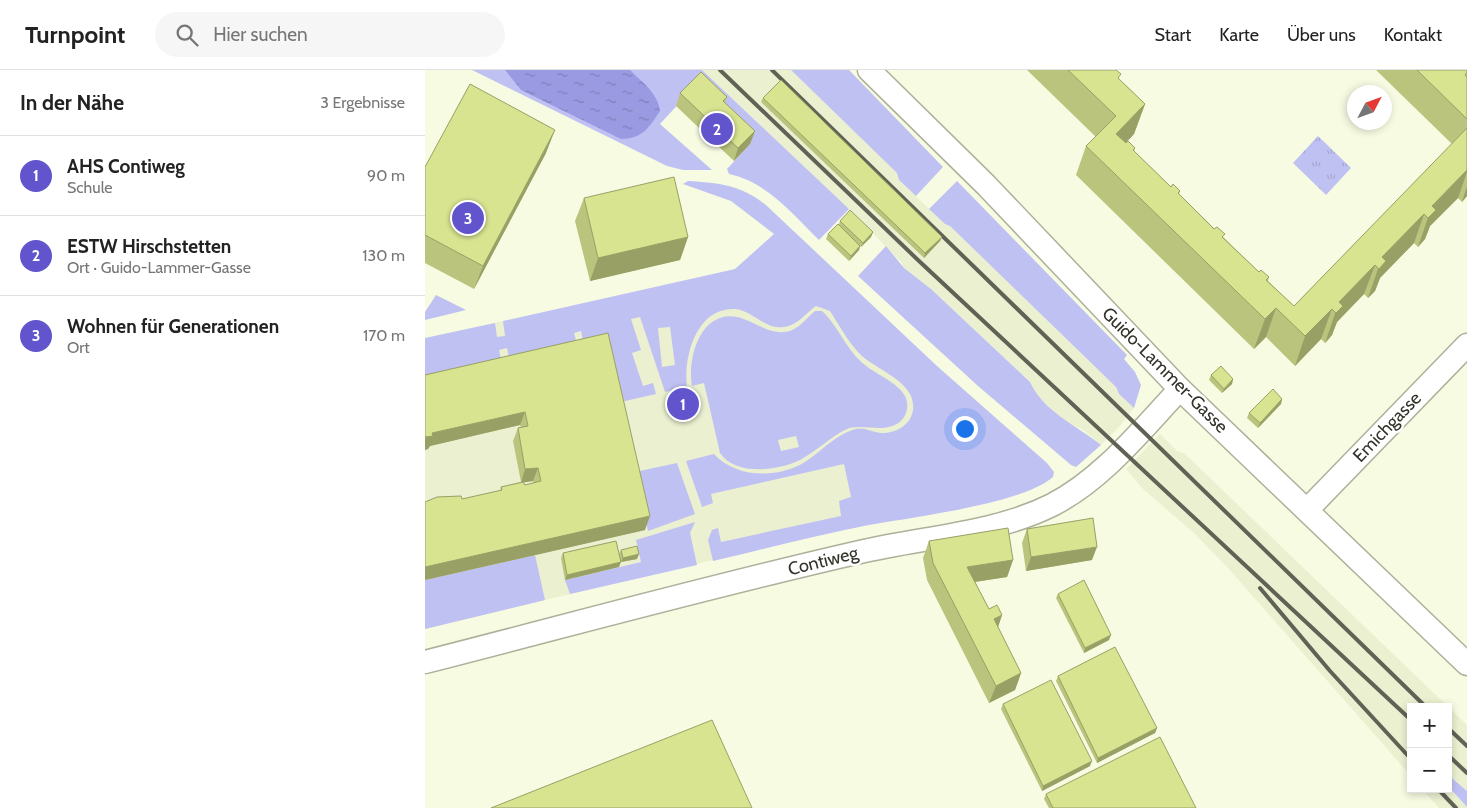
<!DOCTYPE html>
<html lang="de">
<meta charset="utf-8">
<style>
body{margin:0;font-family:Cabin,sans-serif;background:#f6f6f6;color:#222}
.controls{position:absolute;right:15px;bottom:15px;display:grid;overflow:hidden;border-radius:0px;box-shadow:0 2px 8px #0003}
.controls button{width:45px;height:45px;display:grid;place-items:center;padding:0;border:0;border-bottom:1px solid #e0e0e0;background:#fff;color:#222;font:25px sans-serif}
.compass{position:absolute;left:922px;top:15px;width:45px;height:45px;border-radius:50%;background:#fff;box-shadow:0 2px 8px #0003;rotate:49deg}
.you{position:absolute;left:539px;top:358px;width:18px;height:18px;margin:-12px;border:4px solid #fff;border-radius:50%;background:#1a73e8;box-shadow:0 0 0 8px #1a73e833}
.badge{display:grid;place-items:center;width:32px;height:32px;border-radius:50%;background:#6154cd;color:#fff;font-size:16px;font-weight:700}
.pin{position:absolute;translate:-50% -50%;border:2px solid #fff;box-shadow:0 1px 5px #0006}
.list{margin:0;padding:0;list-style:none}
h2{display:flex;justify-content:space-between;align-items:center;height:65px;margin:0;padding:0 20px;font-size:21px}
h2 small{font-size:16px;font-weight:400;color:#767676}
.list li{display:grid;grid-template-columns:32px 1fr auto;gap:15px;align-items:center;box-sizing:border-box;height:80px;padding:0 20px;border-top:1px solid #e0e0e0}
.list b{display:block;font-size:19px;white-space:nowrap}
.list p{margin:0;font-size:16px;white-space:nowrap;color:#767676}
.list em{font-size:16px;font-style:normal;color:#767676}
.icon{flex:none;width:28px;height:28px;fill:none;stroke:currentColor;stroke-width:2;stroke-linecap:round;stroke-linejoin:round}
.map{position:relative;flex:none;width:1042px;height:738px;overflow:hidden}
header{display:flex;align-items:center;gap:30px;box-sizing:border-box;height:70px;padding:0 25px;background:#fff;border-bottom:1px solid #e0e0e0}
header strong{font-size:24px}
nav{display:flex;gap:28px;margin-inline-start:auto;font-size:18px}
.search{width:350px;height:45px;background:#f6f6f6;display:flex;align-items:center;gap:12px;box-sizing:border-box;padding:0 18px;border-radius:28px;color:#767676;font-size:19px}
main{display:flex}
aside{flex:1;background:#fff}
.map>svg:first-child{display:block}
.built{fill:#ebf0d1}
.grass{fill:#c0c1f3;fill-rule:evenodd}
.park{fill:url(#park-tufts)}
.water{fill:url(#water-ripples)}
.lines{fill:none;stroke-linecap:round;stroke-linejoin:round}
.street-casing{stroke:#adb19a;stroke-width:25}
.street{stroke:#fff;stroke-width:22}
.rail{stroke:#606255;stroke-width:4}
.wall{fill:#bbc47d;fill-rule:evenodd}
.shaded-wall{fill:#98a066}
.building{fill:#d9e491;stroke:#98a066}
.labels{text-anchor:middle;stroke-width:5;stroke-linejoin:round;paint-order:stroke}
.street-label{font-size:18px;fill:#313329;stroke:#fff}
</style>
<header>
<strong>Turnpoint</strong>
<div class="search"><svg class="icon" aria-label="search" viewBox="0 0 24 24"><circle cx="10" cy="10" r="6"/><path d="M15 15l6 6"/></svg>Hier suchen</div>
<nav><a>Start</a><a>Karte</a><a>Über uns</a><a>Kontakt</a></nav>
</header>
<main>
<aside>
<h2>In der Nähe<small>3 Ergebnisse</small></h2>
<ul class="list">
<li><span class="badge">1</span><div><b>AHS Contiweg</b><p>Schule</p></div><em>90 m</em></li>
<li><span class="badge">2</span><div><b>ESTW Hirschstetten</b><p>Ort · Guido-Lammer-Gasse</p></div><em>130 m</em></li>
<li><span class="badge">3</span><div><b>Wohnen für Generationen</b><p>Ort</p></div><em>170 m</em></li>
</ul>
</aside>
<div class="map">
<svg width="1042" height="738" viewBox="0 0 1042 738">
<defs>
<pattern id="park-tufts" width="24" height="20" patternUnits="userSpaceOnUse" patternTransform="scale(1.25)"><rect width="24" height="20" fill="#c0c1f3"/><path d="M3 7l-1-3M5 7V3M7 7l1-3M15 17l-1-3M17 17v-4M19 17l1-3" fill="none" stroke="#a5a6d0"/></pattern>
<pattern id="water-ripples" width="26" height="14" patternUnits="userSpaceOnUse" patternTransform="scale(1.25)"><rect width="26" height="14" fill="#9a9ae3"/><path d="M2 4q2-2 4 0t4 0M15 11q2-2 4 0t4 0" fill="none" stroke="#7e7eb8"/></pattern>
</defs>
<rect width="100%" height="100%" fill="#f7fbe2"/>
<g class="built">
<polygon points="277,0 366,0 472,103 474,110 520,154 525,156 691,317 694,324 709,338 694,357 676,375 657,359 643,354 611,325 605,312 506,219 479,198 476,192 424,139"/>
<polygon points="357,186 588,399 434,455 0,559 0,268 280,207 300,229"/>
<polygon points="735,364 752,381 759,383 1042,655 1042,721 1028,708 1023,712 1023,637 986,637 986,706 803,498 769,463 718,419 701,399"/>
<polygon points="1023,716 1042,737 1042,738 1014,738 997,719 1023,719"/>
</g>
<g class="grass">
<path d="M47,0h230l147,139 -30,31c-27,-26 -52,-58 -90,-66l-2,-5 23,-25 -54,-59 -36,39 52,46h-29l-16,-4z"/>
<polygon points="366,0 424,0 518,97 491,126 474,110 472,103"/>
<path d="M263,111c32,2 54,4 79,25l170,160 110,97 7,9 -1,5c-31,27 -140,40 -184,48 -52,10 -104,24 -156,36l-5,-21 4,-10 6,-2 3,14 120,-26 -2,-15 12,-4 -7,-33 -133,30 2,9 -11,4 -16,-46 28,-7c22,24 63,25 91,8 17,-11 31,-28 51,-33 10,-2 17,4 26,4 14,0 29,-8 31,-23 4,-29 -39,-40 -55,-58 -11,-12 -19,-27 -28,-41l-14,-5c-10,7 -19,20 -32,21 -19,3 -32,-17 -49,-18 -39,-2 -52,49 -48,78l-22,5 -25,-75 -9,2 10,31 -9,3 11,33 10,-3 3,11 -40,9 -31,-52 -4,-20 -7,2 5,19 -68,15 -4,-19 -8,2 4,19 -78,18v-49l70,-15 2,14 8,-1 -2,-15 232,-52 39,-35 -43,-33 -48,-17zM245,257l5,38 -13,2 -4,-39z"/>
<polygon points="532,111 702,285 699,289 710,302 716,315 709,338 694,324 691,317 525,156 520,154 504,139"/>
<path d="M461,176l18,22 27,21 99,93c14,30 46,43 71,63l-25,22 -5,-2 -93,-79 -120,-110z"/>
<polygon points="11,225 41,240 0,250 0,242"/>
<path d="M390,241h7c17,16 25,40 43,54 12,10 32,17 40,31 4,8 3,18 -4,25 -16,13 -34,3 -52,7 -18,8 -32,23 -49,32 -23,11 -65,16 -80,-7l-16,-70 -12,3c-5,-27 8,-76 45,-69 15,3 31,17 47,15 14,-1 21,-13 31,-21zM371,366l3,11 -18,4 -3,-11z"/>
<polygon points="252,393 270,444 223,461 210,402"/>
<polygon points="270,452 265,463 272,495 145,524 140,510 216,492 211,470"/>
<polygon points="110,485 120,530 0,559 0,510"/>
<polygon points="1027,708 1042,721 1042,737 1023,716 1023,712"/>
</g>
<polygon class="park" points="893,66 926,98 901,125 868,93"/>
<path class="water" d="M80,0h125c12,12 28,23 30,41 -11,17 -18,28 -39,28l-100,-49z"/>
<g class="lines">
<g class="street-casing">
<g id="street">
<polyline points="444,0 561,115 755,319 1042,594"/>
<polyline points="883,439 1042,275"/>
<path d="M0,592c145,-37 290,-77 435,-110 64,-15 134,-18 192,-47 51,-26 90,-76 128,-116"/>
</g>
</g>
<use href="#street" class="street"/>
<g class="rail">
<polyline points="295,0 494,191 986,650"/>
<polyline points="347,0 1001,637"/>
<polyline points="835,518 905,601 986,689"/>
<polyline points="1023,658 1042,676"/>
<polyline points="1023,685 1042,703"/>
<polyline points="1013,719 1031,738"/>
</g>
</g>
<g class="wall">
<polygon points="602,0 685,0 720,34 709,64 701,73 710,78 709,81 746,117 755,121 754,124 834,202 844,207 843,211 869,236 1027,74 951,0 1042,0 1042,126 1037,132 1033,128 1005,156 1000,169 993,177 989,173 955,208 950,221 943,228 939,224 912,252 907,265 904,269 900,273 896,269 870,296 841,267 829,279 651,105 661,76 671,67"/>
<polygon points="255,23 302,27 300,33 330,61 325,74 309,91 251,36"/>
<polygon points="338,28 515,171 499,188 336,32"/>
<polygon points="121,83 49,219 0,193 0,97"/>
<polygon points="159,128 263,167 255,190 165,211 150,151"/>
<polygon points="415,151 448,162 446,167 436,177 435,176 434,180 424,191 401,169 403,164 414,154"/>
<path d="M183,263l37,197 -220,50v-78l37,-3 38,-8 1,-4 20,-5 -8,-41 5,-13 3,-1 -1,-2 -90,21 -2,3 -3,1v-75zM108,411v2l-8,2 -2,-3z"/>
<polygon points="786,305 808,309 807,314 797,323 784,310"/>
<polygon points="857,329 856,334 833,358 822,348 824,343"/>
<polygon points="602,459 667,490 601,501 597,473"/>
<polygon points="504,471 588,490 582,507 550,512 564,539 577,545 573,557 596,603 590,620 564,633 502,510 498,488"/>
<polygon points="196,480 212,489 196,492 194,485 194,497 140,510 136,488 138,483 194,484"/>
<polygon points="633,524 684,570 659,583 631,528"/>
<polygon points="633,606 732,658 730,663 672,693 631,611"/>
<polygon points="578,634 665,696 617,721 576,639"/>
<polygon points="621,724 771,738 624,738 619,729"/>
</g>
<g class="shaded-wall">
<polygon points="720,34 709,64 681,93 691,64"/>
<polygon points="130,60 121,83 49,219 58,196"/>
<polygon points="330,61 325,74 309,91 313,78"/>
<polygon points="1042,100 1042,102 1033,128 1005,156 1000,169 993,177 1007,136"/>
<polygon points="1042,117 1042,126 1037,132 1041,119"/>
<polygon points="999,144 989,173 955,208 950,221 943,228 957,187"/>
<polygon points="448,162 446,167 436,177 438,173"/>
<polygon points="263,167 255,190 165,211 173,188"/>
<polygon points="517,167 515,171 499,188 500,183"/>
<polygon points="435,176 434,180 424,191 426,186"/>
<polygon points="950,195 939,224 912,252 907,265 900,273 914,232"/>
<polygon points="851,238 841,267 829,279 840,249"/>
<polygon points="907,239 896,269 870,296 880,266"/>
<polygon points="808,309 807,314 797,323 799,319"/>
<polygon points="857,329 856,334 833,358 835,353"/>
<polygon points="100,342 95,355 5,376 3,379 0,380 0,367 7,363"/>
<polygon points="113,398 108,411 96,413 100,399"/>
<polygon points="225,446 220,460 0,510 0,497"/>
<polygon points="672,477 667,490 601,501 606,487"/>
<polygon points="214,484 212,489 196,492 198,488"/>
<polygon points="588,490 582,507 536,514 542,497"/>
<polygon points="196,492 194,497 140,510 142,505"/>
<polygon points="577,545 571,563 569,549"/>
<polygon points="686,565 684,570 659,583 660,578"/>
<polygon points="596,603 590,620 564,633 571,616"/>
<polygon points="732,658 730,663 672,693 673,688"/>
<polygon points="667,691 665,696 617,721 618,716"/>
</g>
<g class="building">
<polygon points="643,0 691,0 696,4 693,8 720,34 691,64 701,73 703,71 710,78 708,80 746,117 748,114 755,121 753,123 789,159 792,157 800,164 797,167 834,202 836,200 844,207 841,210 869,236 1042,58 1042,100 1007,136 1011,140 1003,148 999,144 957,187 961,191 954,199 950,195 914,232 918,236 911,243 907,239 880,266 851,238 840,249 661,76 691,46"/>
<polygon points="992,0 1042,0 1042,2 1040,5 1042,7 1042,49"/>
<polygon points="276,2 302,27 298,31 330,61 313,78 255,23"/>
<polygon points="356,10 517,167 500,183 338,28"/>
<polygon points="45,14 130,60 58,196 0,165 0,97"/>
<polygon points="249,107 263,167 173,188 159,128"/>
<polygon points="425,140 448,162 438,173 415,151"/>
<polygon points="413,154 435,176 426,186 403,164"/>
<polygon points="183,263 225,446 0,497 0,432 12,427 36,426 37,429 77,420 76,417 98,412 100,415 116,411 113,398 100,399 93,358 103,356 100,342 7,363 8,366 0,367 0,305"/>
<polygon points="796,296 808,309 799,319 786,305"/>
<polygon points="848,319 857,329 835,353 824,343"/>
<polygon points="668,448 672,477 606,487 602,459"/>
<polygon points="583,458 588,490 542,497 564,539 572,535 577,545 569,549 596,603 571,616 508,493 504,471"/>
<polygon points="191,471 196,492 142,505 138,483"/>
<polygon points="212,476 214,484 198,488 196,480"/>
<polygon points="659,510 686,565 660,578 633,524"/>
<polygon points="690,577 732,658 673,688 633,606"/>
<polygon points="626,610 667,691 618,716 578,634"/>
<polygon points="287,650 327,738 66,738"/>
<polygon points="735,667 771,738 628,738 621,724"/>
</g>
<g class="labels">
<g class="street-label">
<text transform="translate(740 300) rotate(45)" y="6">Guido-Lammer-Gasse</text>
<text transform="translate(962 357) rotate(-46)" y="6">Emichgasse</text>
<text transform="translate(398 491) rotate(-14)" y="6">Contiweg</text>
</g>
</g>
</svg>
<div class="controls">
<button>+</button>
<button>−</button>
</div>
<svg class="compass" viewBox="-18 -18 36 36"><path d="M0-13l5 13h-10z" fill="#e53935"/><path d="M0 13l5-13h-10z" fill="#767676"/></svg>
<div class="you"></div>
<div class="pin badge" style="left:258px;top:334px">1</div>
<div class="pin badge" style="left:292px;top:59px">2</div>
<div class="pin badge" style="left:43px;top:148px">3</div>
</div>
</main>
